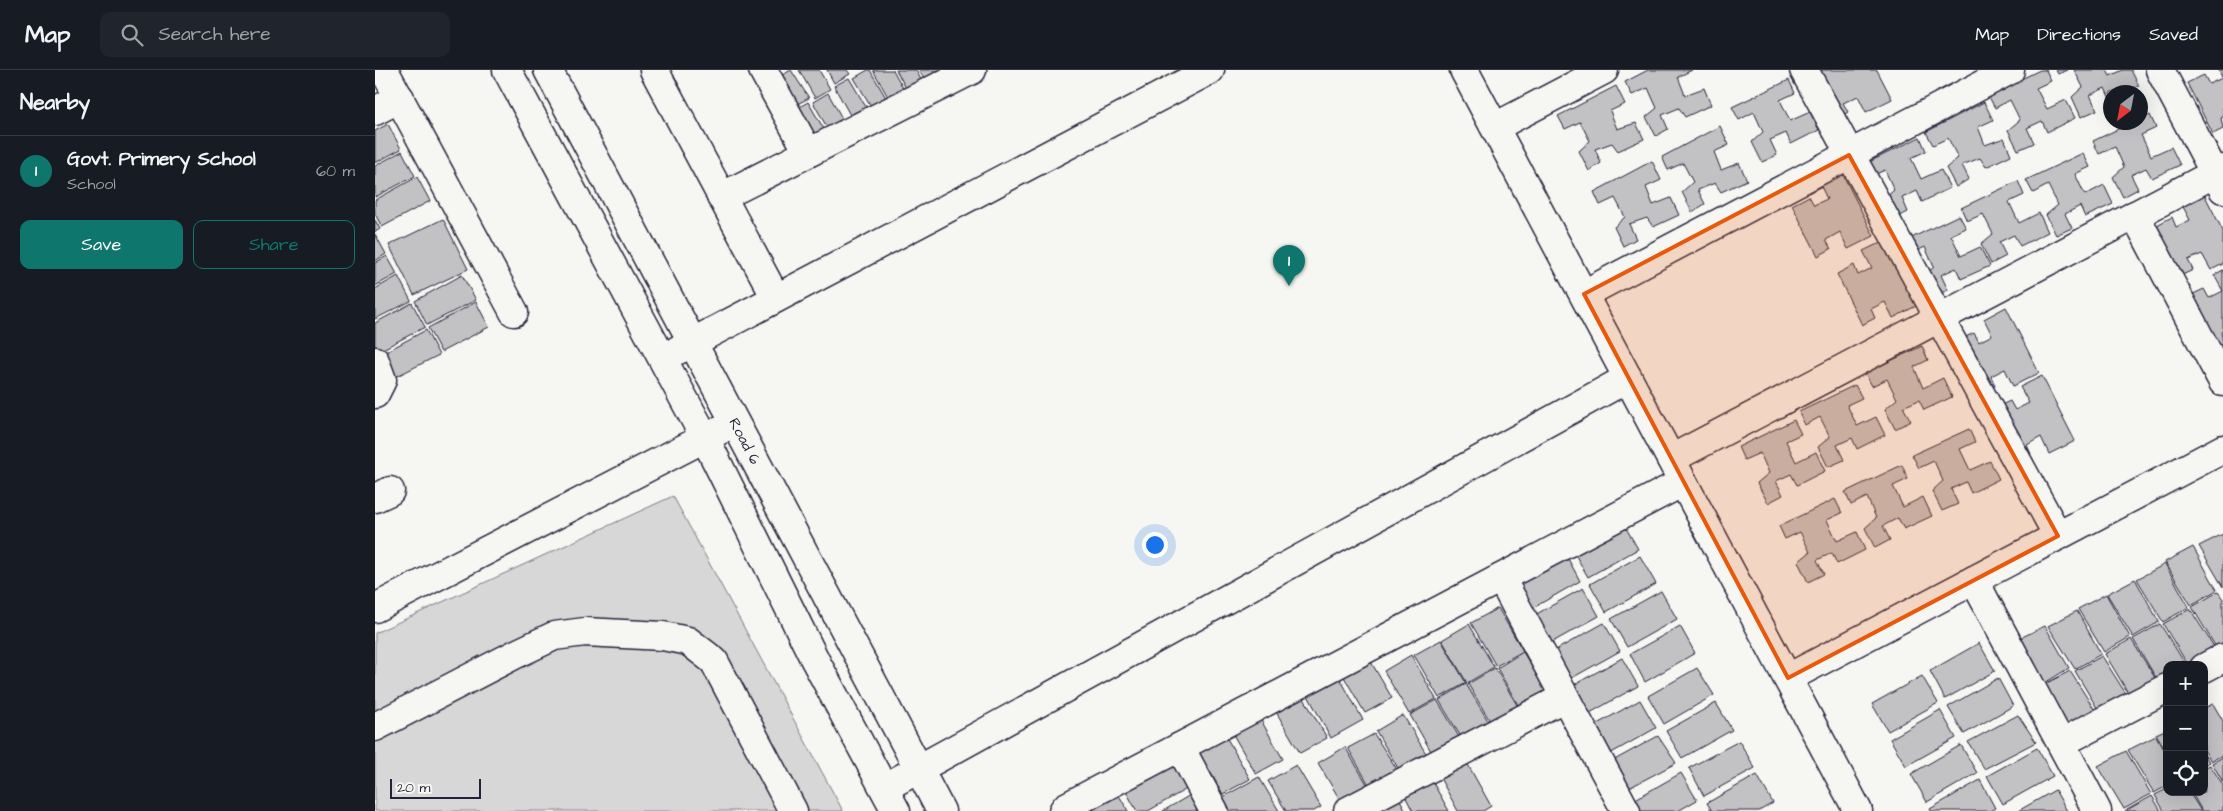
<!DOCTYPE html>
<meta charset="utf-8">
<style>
body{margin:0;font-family:"Architects Daughter",sans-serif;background:#20242c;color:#f1f3f6}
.controls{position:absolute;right:15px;bottom:15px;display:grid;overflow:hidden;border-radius:10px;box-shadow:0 5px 20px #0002}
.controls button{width:45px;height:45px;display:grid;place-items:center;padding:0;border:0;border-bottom:1px solid #363941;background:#171b24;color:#f1f3f6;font:25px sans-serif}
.compass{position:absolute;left:1728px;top:15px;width:45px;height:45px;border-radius:50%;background:#171b24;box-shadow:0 5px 20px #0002;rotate:212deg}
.scale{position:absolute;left:15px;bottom:12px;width:91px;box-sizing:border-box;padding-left:5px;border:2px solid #22223b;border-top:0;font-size:14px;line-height:18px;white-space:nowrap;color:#22223b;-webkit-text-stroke:4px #f6f6f2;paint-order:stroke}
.you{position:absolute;left:779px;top:474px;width:18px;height:18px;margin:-12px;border:4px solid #fff;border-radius:50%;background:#1a73e8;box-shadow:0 0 0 8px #1a73e833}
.badge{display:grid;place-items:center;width:32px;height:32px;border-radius:50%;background:#0f766e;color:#fff;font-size:16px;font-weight:700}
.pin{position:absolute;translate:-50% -41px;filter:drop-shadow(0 1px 2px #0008)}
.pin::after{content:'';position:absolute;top:26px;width:18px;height:15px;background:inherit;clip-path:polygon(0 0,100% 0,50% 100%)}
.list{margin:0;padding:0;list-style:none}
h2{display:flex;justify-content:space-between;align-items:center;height:65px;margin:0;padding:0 20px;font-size:21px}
h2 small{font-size:16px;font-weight:400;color:#9ea1a6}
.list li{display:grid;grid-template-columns:32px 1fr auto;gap:15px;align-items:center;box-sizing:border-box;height:70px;padding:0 20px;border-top:1px solid #363941}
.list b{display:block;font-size:19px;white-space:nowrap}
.list p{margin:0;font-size:16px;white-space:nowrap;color:#9ea1a6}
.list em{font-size:16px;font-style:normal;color:#9ea1a6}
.actions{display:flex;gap:10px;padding:15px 20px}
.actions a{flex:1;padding:11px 0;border:1px solid #0f766e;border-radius:10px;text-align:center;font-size:18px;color:#0f766e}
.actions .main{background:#0f766e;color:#fff}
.icon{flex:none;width:28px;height:28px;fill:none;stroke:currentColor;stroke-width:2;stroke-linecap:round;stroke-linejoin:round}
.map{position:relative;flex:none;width:1848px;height:741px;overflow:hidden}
header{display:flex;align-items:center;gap:30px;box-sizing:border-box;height:70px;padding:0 25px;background:#171b24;border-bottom:1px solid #363941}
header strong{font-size:24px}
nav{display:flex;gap:28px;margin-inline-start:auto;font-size:18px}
.search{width:350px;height:45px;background:#20242c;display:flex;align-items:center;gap:12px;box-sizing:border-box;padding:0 18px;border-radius:10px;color:#9ea1a6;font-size:19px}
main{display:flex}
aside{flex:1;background:#171b24}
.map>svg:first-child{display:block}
.green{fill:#d7d7d7;stroke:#7c7c89}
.building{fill:#c2c2c4;stroke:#22223b}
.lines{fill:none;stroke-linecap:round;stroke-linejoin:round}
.minor-casing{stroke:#22223b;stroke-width:31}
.minor{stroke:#f6f6f2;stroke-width:28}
.marked{fill:#e8590c;fill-opacity:0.2;stroke:#e8590c;stroke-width:4;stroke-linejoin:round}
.labels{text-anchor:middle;stroke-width:4.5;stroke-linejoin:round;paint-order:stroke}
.street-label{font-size:15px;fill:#22223b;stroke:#f6f6f2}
</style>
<header>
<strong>Map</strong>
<div class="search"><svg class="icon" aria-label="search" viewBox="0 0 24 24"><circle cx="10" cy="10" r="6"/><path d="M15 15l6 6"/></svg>Search here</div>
<nav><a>Map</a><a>Directions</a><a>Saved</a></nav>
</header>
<main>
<aside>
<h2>Nearby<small></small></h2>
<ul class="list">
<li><span class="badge">1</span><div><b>Govt. Primery School</b><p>School</p></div><em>60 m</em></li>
</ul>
<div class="actions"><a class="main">Save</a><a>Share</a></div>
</aside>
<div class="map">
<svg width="1848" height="741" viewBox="0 0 1848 741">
<rect width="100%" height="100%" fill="#f6f6f2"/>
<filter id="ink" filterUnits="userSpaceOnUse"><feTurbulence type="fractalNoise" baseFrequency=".02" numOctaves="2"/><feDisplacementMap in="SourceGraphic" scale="10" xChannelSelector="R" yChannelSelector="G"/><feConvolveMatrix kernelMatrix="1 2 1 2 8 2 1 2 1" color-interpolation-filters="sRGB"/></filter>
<g filter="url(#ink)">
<polygon class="green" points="298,426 468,741 0,741 0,563"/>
<g class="building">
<polygon points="416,0 434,28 418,36 402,8"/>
<polygon points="424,0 444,0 455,19 440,28"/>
<polygon points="452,0 472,0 475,4 459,13"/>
<polygon points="493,0 495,0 511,28 496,36 479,8"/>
<polygon points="498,0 518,0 528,18 513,27"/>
<polygon points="521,0 541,0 546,10 531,18"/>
<polygon points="544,0 564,0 549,9"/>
<polygon points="1273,0 1317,0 1303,7 1310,25 1329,18 1336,35 1310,47 1304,38 1287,45 1293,59 1281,66 1271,47 1282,38 1273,18 1257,25 1250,12"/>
<polygon points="1436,0 1502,0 1517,29 1491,42 1483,26 1468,33 1473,42 1461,49"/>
<polygon points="1665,0 1671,0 1676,11 1661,18 1672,39 1691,30 1700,48 1672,62 1667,51 1652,58 1659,73 1643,80 1633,60 1645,50 1635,30 1620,38 1613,25"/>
<polygon points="1681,0 1693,0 1683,4"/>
<polygon points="1699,0 1732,0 1735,6 1748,0 1756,0 1764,16 1749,22 1736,22 1735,29 1730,18 1715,25 1722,40 1706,47 1697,27 1708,17"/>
<polygon points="1844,0 1848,0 1848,47 1846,48 1848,59 1838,64 1812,13 1829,5 1834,14 1847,8"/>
<polygon points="474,8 491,37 475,45 459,16"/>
<polygon points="1414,10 1420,23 1405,30 1415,51 1435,42 1444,60 1416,74 1411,63 1395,70 1402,85 1387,92 1377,72 1388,62 1379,42 1364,50 1357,37"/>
<polygon points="1241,16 1250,34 1235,41 1242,59 1261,53 1269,69 1243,81 1237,73 1220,79 1226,93 1214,101 1204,81 1215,71 1205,52 1190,59 1183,46"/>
<polygon points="453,23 469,52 454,61 438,32"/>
<polygon points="433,32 450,61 434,69 418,41"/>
<polygon points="1609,32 1618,50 1603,57 1610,75 1629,68 1636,85 1611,97 1605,88 1587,95 1594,109 1581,117 1571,98 1583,88 1573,68 1558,75 1551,62"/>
<polygon points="1775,45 1781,58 1766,65 1776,86 1796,77 1805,95 1777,108 1771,98 1756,105 1763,119 1748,127 1738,107 1749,97 1740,77 1724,84 1718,71 1758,52 1766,52 1766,49"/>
<polygon points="13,54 26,79 0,93 0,61"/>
<polygon points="1345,56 1354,75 1339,82 1346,100 1364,93 1372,110 1346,122 1340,113 1323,120 1330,134 1317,142 1307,122 1318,112 1308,93 1293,100 1287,87"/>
<polygon points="1545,67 1551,81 1536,88 1546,109 1566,100 1575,118 1547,132 1542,121 1527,128 1533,142 1517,150 1508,130 1519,120 1510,100 1494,107 1488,95"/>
<polygon points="27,81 40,106 0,127 0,96"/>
<polygon points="1708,83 1715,97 1700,104 1710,125 1729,115 1738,134 1710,147 1705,136 1690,144 1697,158 1681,165 1671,145 1683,135 1673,115 1658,123 1651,110"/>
<polygon points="1277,91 1286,110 1271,117 1278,135 1296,128 1304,145 1278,157 1272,148 1254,154 1261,169 1248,176 1239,157 1250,147 1240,128 1225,135 1219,122"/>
<polygon points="1466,101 1499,166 1473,179 1465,162 1451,170 1456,179 1443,186 1417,135 1434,126 1439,135 1452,129 1444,112"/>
<polygon points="42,107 55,131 7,157 0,144 0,130"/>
<polygon points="1643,111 1649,125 1634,132 1644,153 1664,143 1673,162 1645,176 1639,165 1624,172 1631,186 1616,194 1606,174 1618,164 1608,144 1592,151 1586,138"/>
<polygon points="1828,122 1848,161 1848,194 1836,200 1827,184 1813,190 1818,200 1805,206 1780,156 1797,147 1801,157 1815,150 1806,133"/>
<polygon points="1584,145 1591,158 1576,165 1586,186 1605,177 1615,196 1586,209 1581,198 1566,205 1573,220 1557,227 1548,207 1559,197 1550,177 1534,185 1528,172"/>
<polygon points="68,149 93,199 39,225 14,175"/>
<polygon points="0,150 5,159 0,162"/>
<polygon points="0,164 11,184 0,191"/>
<polygon points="1511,170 1543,235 1518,248 1510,232 1496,239 1500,248 1487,255 1462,204 1479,195 1483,205 1497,198 1488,181"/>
<polygon points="12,186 22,204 0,216 0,193"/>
<polygon points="1848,200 1848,261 1846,262 1848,273 1838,278 1812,227 1829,219 1834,228 1848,221 1839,205"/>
<polygon points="87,205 101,230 52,255 40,231"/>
<polygon points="23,206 36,231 0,249 0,219"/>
<polygon points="101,232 114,257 66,282 53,258"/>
<polygon points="37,233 50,257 2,282 0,278 0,253"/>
<polygon points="1631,237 1664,303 1638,316 1630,299 1616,306 1620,316 1607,322 1582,271 1599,263 1604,272 1617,265 1609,249"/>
<polygon points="51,260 64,285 16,309 3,286"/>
<polygon points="1547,276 1553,290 1539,297 1548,318 1568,308 1577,327 1549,340 1544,330 1528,337 1536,351 1520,359 1510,339 1522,329 1512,309 1497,316 1490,303"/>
<polygon points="1667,306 1700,371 1674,384 1666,367 1652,375 1656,384 1644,390 1618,339 1635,331 1640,340 1654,333 1645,317"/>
<polygon points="1480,315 1487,328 1472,335 1482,356 1501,347 1510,365 1482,379 1477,368 1462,375 1469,390 1453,397 1443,377 1455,367 1445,347 1430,355 1424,342"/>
<polygon points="1419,350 1426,364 1411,371 1421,392 1441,382 1450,401 1422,415 1416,404 1401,411 1408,425 1393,433 1382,413 1394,403 1385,383 1369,390 1363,377"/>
<polygon points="1594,359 1600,372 1585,379 1595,400 1615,391 1624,409 1596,423 1591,412 1576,419 1583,434 1567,441 1557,421 1568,411 1559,391 1544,398 1537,385"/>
<polygon points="1527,395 1533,409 1518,416 1528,437 1548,427 1557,446 1529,459 1523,448 1508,456 1515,470 1500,478 1490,458 1501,448 1492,427 1476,435 1470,422"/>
<polygon points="1460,429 1467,443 1452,450 1462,471 1482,462 1490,480 1462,494 1457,483 1442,490 1449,504 1433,512 1423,492 1435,482 1425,462 1410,469 1404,456"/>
<polygon points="1247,451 1263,479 1213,507 1197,479"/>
<polygon points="1848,464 1848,517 1824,476"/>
<polygon points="1818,477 1842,520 1816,535 1790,492"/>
<polygon points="1190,483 1205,511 1156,539 1139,511"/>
<polygon points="1265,486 1281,514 1231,542 1215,514"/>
<polygon points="1790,494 1814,537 1788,552 1762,509"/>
<polygon points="1760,509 1784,552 1758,567 1732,524"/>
<polygon points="1208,518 1224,546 1174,574 1158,546"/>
<polygon points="1286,521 1302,549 1252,577 1236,549"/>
<polygon points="1843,522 1848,529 1848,575 1842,579 1817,537"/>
<polygon points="1731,524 1755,567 1729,582 1703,539"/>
<polygon points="1123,538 1148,581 1121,596 1096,553"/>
<polygon points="1815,539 1841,580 1813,595 1788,554"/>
<polygon points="1702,541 1726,584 1700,599 1673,556"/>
<polygon points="1229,553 1245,581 1195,609 1179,581"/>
<polygon points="1094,554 1119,597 1092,613 1067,570"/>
<polygon points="1785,554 1811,595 1792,595 1792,606 1783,611 1758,569"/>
<polygon points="1305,556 1320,583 1270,612 1255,584"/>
<polygon points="1670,556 1694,598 1668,614 1641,570"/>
<polygon points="1756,569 1782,611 1755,626 1730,584"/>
<polygon points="1066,570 1091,613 1064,628 1039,585"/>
<polygon points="1604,573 1620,601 1570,629 1555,601"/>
<polygon points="1148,582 1173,624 1146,640 1122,598"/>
<polygon points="992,585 1017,628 990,643 965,600"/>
<polygon points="1036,585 1061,629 1034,644 1009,601"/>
<polygon points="1727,586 1753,627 1725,643 1700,601"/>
<polygon points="1247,588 1263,616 1213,644 1197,616"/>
<polygon points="1120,598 1145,640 1118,656 1093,614"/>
<polygon points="1322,598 1339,625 1289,654 1273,626"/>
<polygon points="1695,601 1721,642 1693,658 1668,615"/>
<polygon points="962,603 988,650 956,668 930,620"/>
<polygon points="1547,606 1563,633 1513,661 1497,634"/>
<polygon points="1623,608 1638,636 1589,664 1573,637"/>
<polygon points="1091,614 1116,656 1089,672 1064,630"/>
<polygon points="927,625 952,668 925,683 900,640"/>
<polygon points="1062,630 1087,672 1060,688 1035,645"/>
<polygon points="1265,630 1281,658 1231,686 1215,658"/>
<polygon points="1341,633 1357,660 1307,688 1291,661"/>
<polygon points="1838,634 1848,651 1848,685 1836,691 1829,680 1829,638"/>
<polygon points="1565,640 1581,668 1531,696 1515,669"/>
<polygon points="883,645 908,689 881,704 856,661"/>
<polygon points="1028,645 1053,687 1026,703 1001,661"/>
<polygon points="1643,645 1661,672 1609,699 1593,672"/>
<polygon points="1792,659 1792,682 1781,664"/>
<polygon points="999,664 1025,704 997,720 973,678"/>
<polygon points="850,665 875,709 848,724 823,681"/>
<polygon points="1283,666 1301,693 1250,720 1234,693"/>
<polygon points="1781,666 1792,684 1792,716 1779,723 1753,680"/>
<polygon points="1364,671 1380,698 1329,726 1314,698"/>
<polygon points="1586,675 1602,703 1552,732 1536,704"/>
<polygon points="970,677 995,719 968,735 943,693"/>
<polygon points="1662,678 1678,706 1628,734 1612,706"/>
<polygon points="1751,681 1776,724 1749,739 1723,696"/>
<polygon points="1829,684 1834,692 1829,695"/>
<polygon points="1848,687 1848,712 1837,693"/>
<polygon points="799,689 815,717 773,741 762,741 749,718"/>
<polygon points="1092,693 1116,736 1108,741 1083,741 1065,708"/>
<polygon points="921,695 946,737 939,741 911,741 893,711"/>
<polygon points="1835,695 1848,715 1848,741 1827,741 1816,722 1829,722 1829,698"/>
<polygon points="1306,703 1322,730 1303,741 1262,741 1257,731"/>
<polygon points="1382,705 1398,733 1384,741 1337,741 1332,733"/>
<polygon points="884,707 904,741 856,741 848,727"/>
<polygon points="1605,710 1620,738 1615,741 1556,741 1555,739"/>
<polygon points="1057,711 1074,741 1038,741 1030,726"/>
<polygon points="1792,719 1792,722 1814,722 1826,741 1789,741 1780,725"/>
<polygon points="1680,720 1692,741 1643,741"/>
<polygon points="742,722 753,741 708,741"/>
<polygon points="817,724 827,741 788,741"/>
<polygon points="1777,726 1786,741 1750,741"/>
<polygon points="1024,728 1031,741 1001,741"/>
</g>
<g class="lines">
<g class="minor-casing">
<g id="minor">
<polyline points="9,0 139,242"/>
<polyline points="132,0 330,368 440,590 521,741"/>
<path id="s1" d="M173,0l393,741"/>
<polyline points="279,0 401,228"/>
<polyline points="388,0 433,82"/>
<polyline points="1089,0 1483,741"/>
<polyline points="1429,0 1683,466"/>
<polyline points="1785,0 1848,119"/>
<polyline points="0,41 25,28"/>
<polyline points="1120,57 1229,0"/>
<polyline points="346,127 597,0"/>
<polyline points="1760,145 1848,312"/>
<polyline points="1209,224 1635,0"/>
<polyline points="303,280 835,0"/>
<polyline points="0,291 7,310 0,324"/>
<polyline points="1296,389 1848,99"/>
<polyline points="0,428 15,421"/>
<polyline points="1126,508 1251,741"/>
<polyline points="1599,510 1722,741"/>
<polyline points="0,538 345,360"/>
<polyline points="1829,598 1848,588"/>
<polyline points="1413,608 1848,379"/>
<polyline points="0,657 141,584 179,566 210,562 288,566 313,571 339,591 418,741"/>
<polyline points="1686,673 1792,618"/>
<polyline points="805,677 839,741"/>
<polyline points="509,718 1253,308"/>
<polyline points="688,741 691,737 1308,412"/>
<polyline points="973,741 1190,627"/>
</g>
</g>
<use href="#minor" class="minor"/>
</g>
</g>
<path class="marked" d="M1474,85l209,381 -270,142 -204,-384z"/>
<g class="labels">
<g class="street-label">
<text dy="5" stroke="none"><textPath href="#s1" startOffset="420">Road 6</textPath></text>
</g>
</g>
</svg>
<div class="controls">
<button>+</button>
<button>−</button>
<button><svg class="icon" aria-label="locate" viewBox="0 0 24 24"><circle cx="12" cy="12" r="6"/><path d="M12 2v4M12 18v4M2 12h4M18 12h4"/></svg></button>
</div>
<svg class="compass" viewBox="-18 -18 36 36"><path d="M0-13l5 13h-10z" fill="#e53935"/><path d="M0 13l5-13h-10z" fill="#9ea1a6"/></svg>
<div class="scale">20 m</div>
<div class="you"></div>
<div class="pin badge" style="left:914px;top:216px">1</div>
</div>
</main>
